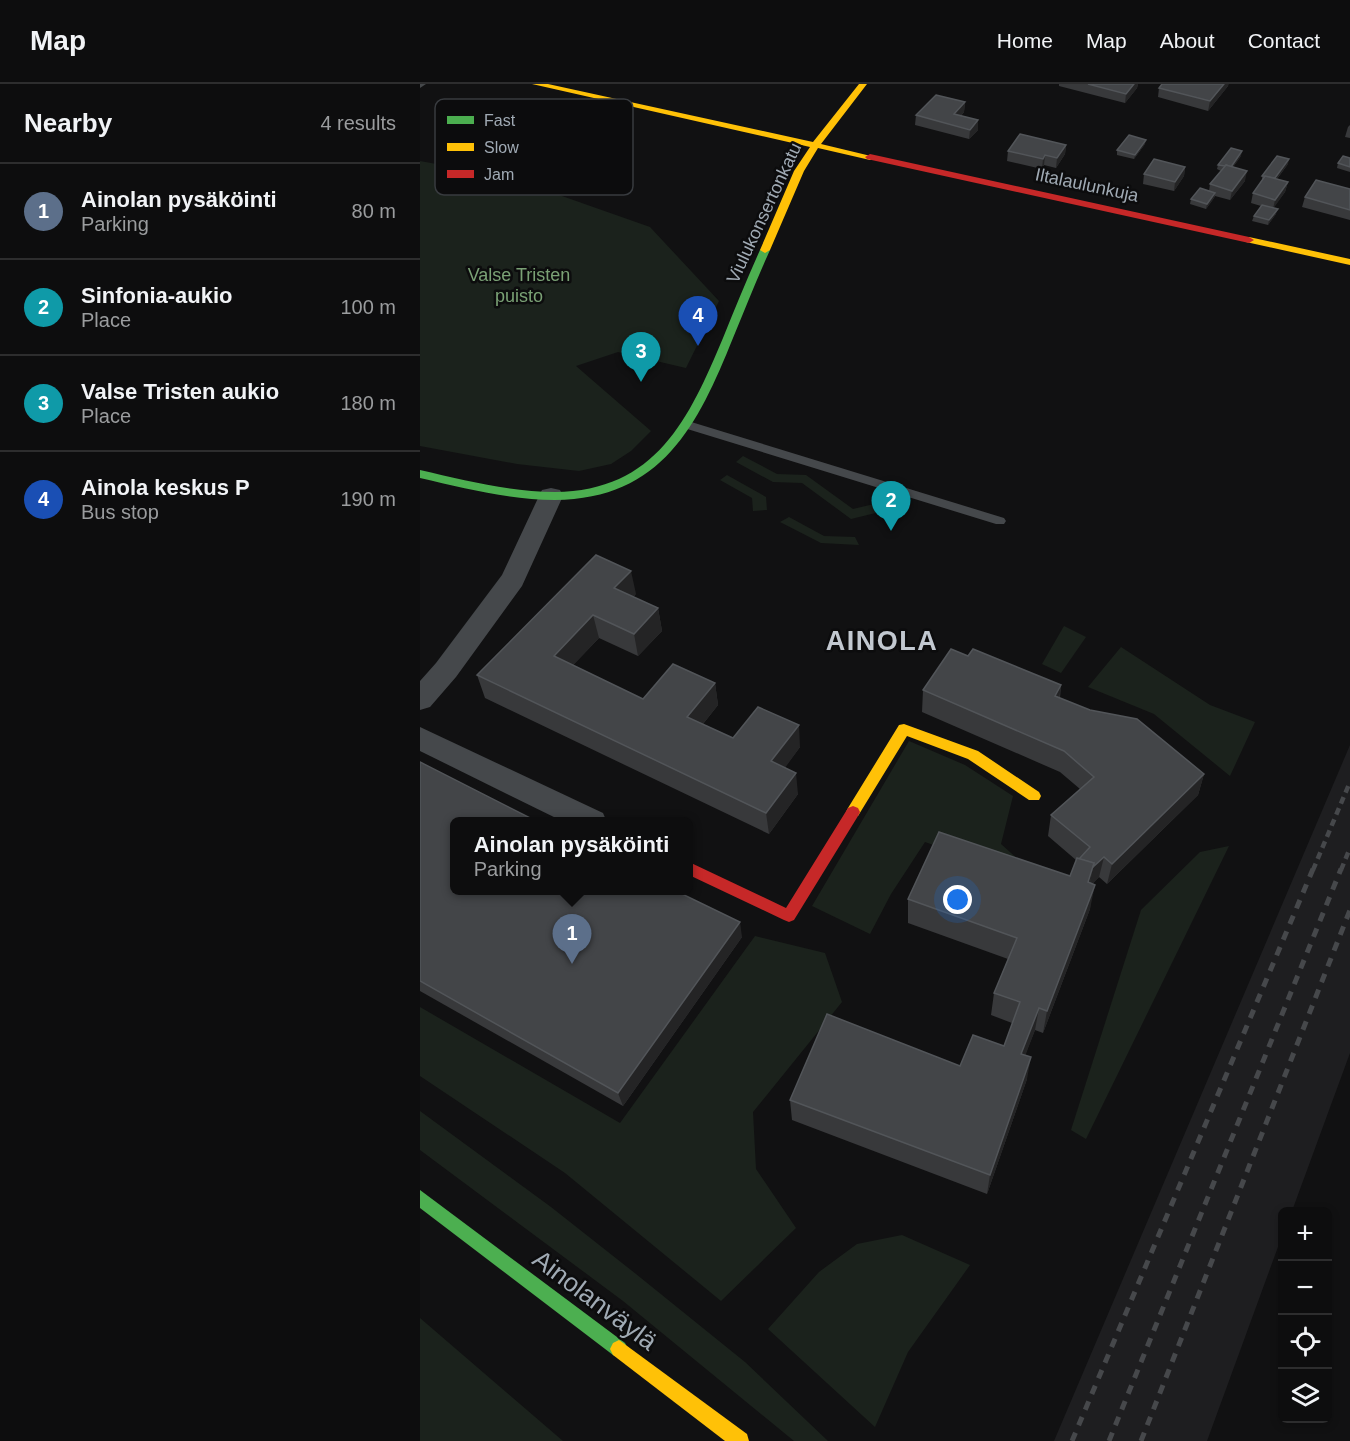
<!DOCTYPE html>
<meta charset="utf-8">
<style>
body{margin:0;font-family:Helvetica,sans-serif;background:#161617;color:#f1f3f6}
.controls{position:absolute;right:18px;bottom:18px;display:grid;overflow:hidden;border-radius:9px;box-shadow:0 3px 9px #0003}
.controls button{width:54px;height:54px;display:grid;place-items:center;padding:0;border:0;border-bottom:2px solid #2d2d2e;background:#0d0d0e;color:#f1f3f6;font:30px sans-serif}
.you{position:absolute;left:538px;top:816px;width:21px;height:21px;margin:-15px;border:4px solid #fff;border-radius:50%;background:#1a73e8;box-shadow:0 0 0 9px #1a73e833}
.badge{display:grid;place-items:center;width:39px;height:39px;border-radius:50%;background:#0b8043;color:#fff;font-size:20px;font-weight:700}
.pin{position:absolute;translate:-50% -50px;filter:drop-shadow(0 2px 3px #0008)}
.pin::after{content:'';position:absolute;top:32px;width:21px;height:18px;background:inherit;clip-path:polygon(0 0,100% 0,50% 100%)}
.popup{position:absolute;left:30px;top:733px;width:243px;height:78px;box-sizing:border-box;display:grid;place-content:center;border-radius:9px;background:#0d0d0e;filter:drop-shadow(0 2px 4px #0005);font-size:20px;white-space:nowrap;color:#9a9c9e}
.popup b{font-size:22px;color:#f1f3f6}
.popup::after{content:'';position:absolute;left:50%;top:100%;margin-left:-12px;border:12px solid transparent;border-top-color:#0d0d0e}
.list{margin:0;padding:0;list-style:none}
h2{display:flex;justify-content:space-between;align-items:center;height:78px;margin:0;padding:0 24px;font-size:26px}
h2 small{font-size:20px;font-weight:400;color:#9a9c9e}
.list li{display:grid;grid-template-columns:39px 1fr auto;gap:18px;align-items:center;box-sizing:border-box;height:96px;padding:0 24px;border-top:2px solid #2d2d2e}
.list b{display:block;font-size:22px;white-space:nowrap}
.list p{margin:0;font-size:20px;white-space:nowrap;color:#9a9c9e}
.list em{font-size:20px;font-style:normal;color:#9a9c9e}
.icon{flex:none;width:33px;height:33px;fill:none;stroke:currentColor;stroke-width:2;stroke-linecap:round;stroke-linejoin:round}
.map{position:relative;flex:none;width:930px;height:1357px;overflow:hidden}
header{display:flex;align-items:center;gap:36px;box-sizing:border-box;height:84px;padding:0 30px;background:#0d0d0e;border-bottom:2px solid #2d2d2e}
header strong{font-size:28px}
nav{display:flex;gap:33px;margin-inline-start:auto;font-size:21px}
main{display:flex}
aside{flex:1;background:#0d0d0e}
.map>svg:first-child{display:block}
.built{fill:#1e1e20}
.green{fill:#1b221c}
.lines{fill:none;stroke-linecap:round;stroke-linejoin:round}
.lane{fill:#45484b;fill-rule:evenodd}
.street{fill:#45484b;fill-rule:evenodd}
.fast{fill:#4caf50;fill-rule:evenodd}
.slow{fill:#ffc107;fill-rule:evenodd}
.jam{fill:#c62828;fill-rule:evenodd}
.rail-far1{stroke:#46484b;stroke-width:4.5;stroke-dasharray:7 5;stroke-linecap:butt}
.rail{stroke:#46484b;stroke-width:5;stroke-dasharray:9 8;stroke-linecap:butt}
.wall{fill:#38393b}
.shaded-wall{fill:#242425}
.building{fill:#434548;stroke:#525559;stroke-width:1.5}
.labels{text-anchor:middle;stroke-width:5;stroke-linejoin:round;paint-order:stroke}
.far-street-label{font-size:18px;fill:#a0aab4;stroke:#0c0c0d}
.far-park-label{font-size:18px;fill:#7aa175;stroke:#0c0c0d}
.near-street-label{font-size:26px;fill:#a0aab4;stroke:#0c0c0d}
.district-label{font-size:27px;font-weight:bold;letter-spacing:1.5px;fill:#c2c8d0;stroke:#0c0c0d}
.key{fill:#0c0c0d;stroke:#383b3f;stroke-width:1.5}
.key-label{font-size:16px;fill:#a0aab4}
</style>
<header>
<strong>Map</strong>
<nav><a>Home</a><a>Map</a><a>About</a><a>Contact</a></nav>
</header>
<main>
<aside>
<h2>Nearby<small>4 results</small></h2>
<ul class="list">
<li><span class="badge" style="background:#5c6f8a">1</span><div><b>Ainolan pysäköinti</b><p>Parking</p></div><em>80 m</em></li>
<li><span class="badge" style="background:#0f9aa8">2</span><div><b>Sinfonia-aukio</b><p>Place</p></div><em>100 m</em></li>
<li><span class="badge" style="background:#0f9aa8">3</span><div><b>Valse Tristen aukio</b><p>Place</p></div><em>180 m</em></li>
<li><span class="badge" style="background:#1a4fb4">4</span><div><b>Ainola keskus P</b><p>Bus stop</p></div><em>190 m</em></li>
</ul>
</aside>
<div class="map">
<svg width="930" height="1357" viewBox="0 0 930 1357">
<rect width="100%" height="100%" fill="#111112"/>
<polygon class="built" points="930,661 930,969 872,1127 862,1128 862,1152 787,1357 634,1357"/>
<g class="green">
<polygon points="0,77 88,93 230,143 299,217 266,284 198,268 156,282 231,347 211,367 191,380 159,387 97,380 0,362"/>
<polygon points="323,372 357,390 386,391 433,425 467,417 472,425 431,435 382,399 353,398 316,378"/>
<polygon points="307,391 346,413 347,426 333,427 332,414 300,396"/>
<polygon points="369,433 404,452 435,453 439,461 401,459 360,438"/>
<polygon points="644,542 666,553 641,589 622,580"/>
<polygon points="701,563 790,621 835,638 810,692 734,630 668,603"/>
<polygon points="489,657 545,681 593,712 581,760 610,786 609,795 505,758 471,810 450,850 392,822"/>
<polygon points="809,762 666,1055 651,1046 721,826 780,768"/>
<polygon points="335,852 405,869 422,918 333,1028 336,1085 376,1144 301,1217 145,1089 0,992 0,923 200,1039"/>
<polygon points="0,1027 131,1123 216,1190 325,1278 408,1357 374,1357 203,1217 0,1066"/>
<polygon points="482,1151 550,1181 488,1268 455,1343 348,1245 399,1188 437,1160"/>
<polygon points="0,1234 143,1357 0,1357"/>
</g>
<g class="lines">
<g class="lane">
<polygon points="0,0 6,0 0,4"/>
<polygon points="268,337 584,434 586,437 584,440 576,440 264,344 262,341"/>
</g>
<g class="street">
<polygon points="131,404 140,406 143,412 102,502 36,593 10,623 0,626 0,597 16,579 82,491 119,412 122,406"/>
<polygon points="0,643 183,729 187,738 144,738 0,667"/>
</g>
<g class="fast">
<path d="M345,163l5,3c-13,29 -25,59 -37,88 -35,87 -71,161 -178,162 -46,0 -91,-12 -135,-22v-8c44,10 89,22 135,22 101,-1 134,-73 168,-154 12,-30 24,-59 37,-88z"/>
<polygon points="0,1106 205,1259 208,1265 205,1271 199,1274 193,1271 0,1124"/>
</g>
<g class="slow">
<polygon points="112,0 128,0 393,58 439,0 447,0 401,60 455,73 450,76 398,64 384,87 350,166 345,169 340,166 374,87 390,63"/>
<polygon points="829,153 930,175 930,181 826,158 824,156"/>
<polygon points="484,640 558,667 619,708 621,712 619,716 609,716 548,675 487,652 438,732 428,732 426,728 428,724 479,641"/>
<polygon points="199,1256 327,1350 329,1357 305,1357 193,1271 190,1265 193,1259"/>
</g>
<g class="jam">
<polygon points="450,70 829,153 834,156 829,159 447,75 445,73"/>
<polygon points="433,722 438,724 440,728 438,732 374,836 369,838 364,836 269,791 269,778 366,824 428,724"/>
</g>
<g class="rail-far1">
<polyline points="893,786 930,698"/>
<polyline points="921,786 930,764"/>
</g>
<g class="rail">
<polyline points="652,1357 893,785"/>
<polyline points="689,1357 921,785"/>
<polyline points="721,1357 930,826"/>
</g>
</g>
<g class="wall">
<polygon points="639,0 718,0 717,4 705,19 639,2"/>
<polygon points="808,2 788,27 738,13 739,4"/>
<polygon points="545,18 544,28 541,32 558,46 549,55 495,41 496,31"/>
<polygon points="930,41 930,54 925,53 928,43"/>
<polygon points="725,60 714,75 697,71 697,66"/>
<polygon points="646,61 645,70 636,84 624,81 622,85 587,77 588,67"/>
<polygon points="821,72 813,83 825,97 810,116 795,112 794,114 786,125 770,120 771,115 789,107 790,100 801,87 797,85 798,81"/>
<polygon points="930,74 930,88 917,84 918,79"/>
<polygon points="868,80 857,95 868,98 865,108 853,124 856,130 848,141 832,137 834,132 841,122 831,119 833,109 842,97 842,92"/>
<polygon points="765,83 764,92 754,107 723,100 724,90"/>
<polygon points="930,105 930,136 882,123 885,113"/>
<polygon points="216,510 213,513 238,524 242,547 218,572 179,554 153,581 223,615 295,599 298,621 283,640 313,654 380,663 365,683 378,710 349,750 65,614 57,591"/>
<polygon points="548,572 641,601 640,614 784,690 778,711 687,800 679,793 672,800 670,825 623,949 615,946 605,971 607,995 567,1110 372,1036 370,1016 540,982 584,962 592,939 571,931 574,909 588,875 488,839 488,815 650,792 656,776 628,752 631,731 660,705 640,688 502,628 503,606"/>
<polygon points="0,678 322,853 203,1022 0,907"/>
</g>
<g class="shaded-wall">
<polygon points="714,0 718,0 717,4 705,19 706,10"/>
<polygon points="804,0 809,0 808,2 788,27 790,17"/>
<polygon points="545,18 544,28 534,39 534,30"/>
<polygon points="558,36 558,46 549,55 550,46"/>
<polygon points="726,56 725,60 714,75 715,71"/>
<polygon points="646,61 645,70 636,84 637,74"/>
<polygon points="822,67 821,72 809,89 810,84"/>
<polygon points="625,71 624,81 622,85 623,75"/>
<polygon points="869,75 868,80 853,100 854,96"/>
<polygon points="765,83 764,92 754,107 755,98"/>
<polygon points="827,87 825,97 810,116 812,107"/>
<polygon points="868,98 865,108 853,125 855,116"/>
<polygon points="795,109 794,114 786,125 787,120"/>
<polygon points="858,125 856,130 848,141 849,136"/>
<polygon points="211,487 216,510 199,527 194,504"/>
<polygon points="238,524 242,547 218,572 214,550"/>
<polygon points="173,531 179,554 141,594 134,572"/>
<polygon points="295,599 298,621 271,655 267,633"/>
<polygon points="641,601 638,623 635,612"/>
<polygon points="379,641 380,663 354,699 351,677"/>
<polygon points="376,689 378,710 349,750 346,729"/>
<polygon points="784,690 778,711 687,800 692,780"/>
<polygon points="684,773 679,793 669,804 673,783"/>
<polygon points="674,779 669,804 668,798"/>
<polygon points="675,801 670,825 623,949 627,927"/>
<polygon points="320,838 322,853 203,1022 198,1009"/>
<polygon points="619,924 615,946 598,991 601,970"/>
<polygon points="611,973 607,995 567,1110 570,1091"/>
</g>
<g class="building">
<polygon points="668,0 714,0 706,10"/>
<polygon points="742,0 804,0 790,17 739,4"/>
<polygon points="516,11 545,18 534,30 558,36 550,46 496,31"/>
<polygon points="600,50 646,61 637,74 625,71 623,75 588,67"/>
<polygon points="709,51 726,56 715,71 697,66"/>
<polygon points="811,64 822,67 811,83 806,81 805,82 798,81"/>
<polygon points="857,72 869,75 855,94 842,92"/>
<polygon points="923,72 930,74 930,83 918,79"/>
<polygon points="734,75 765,83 755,98 724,90"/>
<polygon points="806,81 827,87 812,107 790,100"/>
<polygon points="845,92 868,98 855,116 833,109"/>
<polygon points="896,96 930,105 930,126 885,113"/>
<polygon points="780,104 795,109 787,120 771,115"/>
<polygon points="842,121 858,125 849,136 834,132"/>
<polygon points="176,471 211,487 194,504 238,524 214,550 173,531 134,572 223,615 253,580 295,599 267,633 313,654 338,623 379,641 351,677 376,689 346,729 57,591"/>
<polygon points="531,565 548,572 553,565 641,601 635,612 670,626 717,635 784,690 692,780 684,773 673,783 674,779 659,775 670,763 631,731 674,693 644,667 503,606"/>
<polygon points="0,678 118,738 35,738 35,807 256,807 320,838 198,1009 0,897"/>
<polygon points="519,748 650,792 657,774 674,779 668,798 675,801 627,927 619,924 601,970 611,973 570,1091 370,1016 407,930 540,982 553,951 584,962 600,918 574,909 597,854 488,815"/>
</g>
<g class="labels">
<g class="far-street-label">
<text transform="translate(667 101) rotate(12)" y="6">Iltalaulunkuja</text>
<text transform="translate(344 129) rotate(-65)" y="6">Viulukonsertonkatu</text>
</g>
<g class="far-park-label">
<text x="99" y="197">Valse Tristen<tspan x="99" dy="21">puisto</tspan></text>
</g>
<g class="near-street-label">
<text transform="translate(175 1216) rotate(37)" y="9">Ainolanväylä</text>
</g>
<g class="district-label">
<text x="462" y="566">AINOLA</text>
</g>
</g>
<rect x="15" y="15" width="198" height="96" rx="9" class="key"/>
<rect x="27" y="32" width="27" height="8" fill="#4caf50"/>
<rect x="27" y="59" width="27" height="8" fill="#ffc107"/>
<rect x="27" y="86" width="27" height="8" fill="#c62828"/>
<g class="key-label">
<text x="64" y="42">Fast</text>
<text x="64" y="69">Slow</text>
<text x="64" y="96">Jam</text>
</g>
</svg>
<div class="controls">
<button>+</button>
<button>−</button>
<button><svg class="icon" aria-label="locate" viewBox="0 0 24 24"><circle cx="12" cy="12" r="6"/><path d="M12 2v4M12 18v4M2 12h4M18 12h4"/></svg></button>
<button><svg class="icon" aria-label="layers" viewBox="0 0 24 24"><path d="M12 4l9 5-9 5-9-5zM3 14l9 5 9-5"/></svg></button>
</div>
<div class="you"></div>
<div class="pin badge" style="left:152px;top:880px;background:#5c6f8a">1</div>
<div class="popup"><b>Ainolan pysäköinti</b>Parking</div>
<div class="pin badge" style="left:471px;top:447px;background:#0f9aa8">2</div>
<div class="pin badge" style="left:221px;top:298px;background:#0f9aa8">3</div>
<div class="pin badge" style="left:278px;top:262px;background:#1a4fb4">4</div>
</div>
</main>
